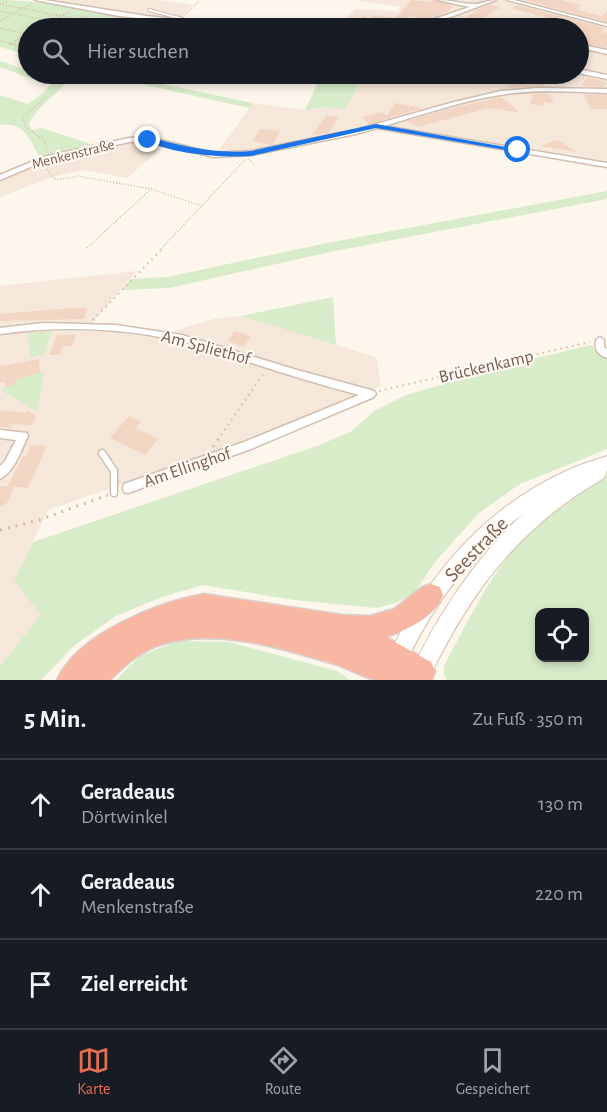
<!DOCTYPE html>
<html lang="de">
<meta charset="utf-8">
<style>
body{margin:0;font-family:"Alegreya Sans",sans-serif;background:#20242c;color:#f1f3f6}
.controls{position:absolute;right:18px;bottom:18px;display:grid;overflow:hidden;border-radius:12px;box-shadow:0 3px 9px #0003}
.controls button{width:54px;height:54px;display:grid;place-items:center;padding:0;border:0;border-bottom:2px solid #363941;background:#171b24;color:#f1f3f6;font:30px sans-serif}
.stop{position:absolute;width:18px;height:18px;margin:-14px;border:4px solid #1a73e8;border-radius:50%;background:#fff}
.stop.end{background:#1a73e8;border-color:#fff;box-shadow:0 2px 6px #0008}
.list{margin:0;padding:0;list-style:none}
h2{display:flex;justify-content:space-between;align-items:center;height:78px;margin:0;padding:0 24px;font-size:26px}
h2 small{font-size:20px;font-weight:400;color:#9ea1a6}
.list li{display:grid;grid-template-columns:39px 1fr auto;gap:18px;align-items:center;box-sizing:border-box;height:90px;padding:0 24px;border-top:2px solid #363941}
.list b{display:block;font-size:22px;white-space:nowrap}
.list p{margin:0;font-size:20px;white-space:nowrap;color:#9ea1a6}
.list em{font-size:20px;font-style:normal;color:#9ea1a6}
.icon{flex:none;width:33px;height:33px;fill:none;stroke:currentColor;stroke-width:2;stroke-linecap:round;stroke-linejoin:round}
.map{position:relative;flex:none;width:607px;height:680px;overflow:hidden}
.search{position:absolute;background:#171b24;box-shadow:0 3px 9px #0003;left:18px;right:18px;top:18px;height:66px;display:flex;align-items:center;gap:15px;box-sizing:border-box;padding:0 21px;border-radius:33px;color:#9ea1a6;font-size:22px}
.sheet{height:348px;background:#171b24}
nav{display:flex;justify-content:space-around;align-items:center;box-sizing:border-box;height:84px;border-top:2px solid #363941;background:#171b24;font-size:16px;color:#9ea1a6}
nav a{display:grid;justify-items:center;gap:3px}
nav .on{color:#e76f51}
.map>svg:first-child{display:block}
.residential{fill:#f5e8da}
.green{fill:#d8ecc9;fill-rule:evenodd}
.building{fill:#f3d5c3}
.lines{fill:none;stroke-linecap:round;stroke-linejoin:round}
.service-far1-casing{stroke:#d1beb0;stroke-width:4}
.service-casing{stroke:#d1beb0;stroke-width:9}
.minor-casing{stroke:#d1beb0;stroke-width:3}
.secondary-casing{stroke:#d6c0b0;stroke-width:2}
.motorway-casing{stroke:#dad1cd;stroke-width:3}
.path-far2{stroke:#d9b8a5;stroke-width:1.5;stroke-dasharray:1 2;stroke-linecap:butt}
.path-far1{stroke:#d9b8a5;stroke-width:2;stroke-dasharray:1.5 4.5;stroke-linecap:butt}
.path{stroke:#d9b8a5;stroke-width:3;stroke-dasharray:2 6;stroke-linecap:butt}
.service-far1{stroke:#fff;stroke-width:2}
.service{stroke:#fff;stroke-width:6}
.minor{fill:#fff;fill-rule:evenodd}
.secondary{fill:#fff;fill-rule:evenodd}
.motorway{fill:#f7b7a3;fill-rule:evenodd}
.route{fill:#1a73e8}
.labels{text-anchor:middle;stroke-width:4.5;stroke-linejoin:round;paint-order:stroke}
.far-street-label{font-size:15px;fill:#7a5c4d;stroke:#fffaf3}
.street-label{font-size:18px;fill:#7a5c4d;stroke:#fffaf3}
.near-street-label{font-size:21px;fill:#7a5c4d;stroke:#fffaf3}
</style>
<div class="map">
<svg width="607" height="680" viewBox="0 0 607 680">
<rect width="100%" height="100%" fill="#fdf6ec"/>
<g class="residential">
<polygon points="43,0 159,0 192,5 179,21"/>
<polygon points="354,0 607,0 607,163 375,125 251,152 217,153 253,103 305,110 326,107 344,110 366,74 578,74 578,28 338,28 340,24 355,9 397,11 401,7"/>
<polygon points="146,141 165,145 127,178 84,170 52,177 0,197 0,179 46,160 129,142"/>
<polygon points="137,271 91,324 171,332 213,319 241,316 376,357 381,386 299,422 48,510 14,581 42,615 0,666 0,286"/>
</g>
<g class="green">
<path d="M0,0c52,0 103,16 155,23 60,7 123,5 184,3l-1,2h-310v27l-28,-8z"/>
<path d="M0,61l28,10v3l29,4 2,-4h13c-11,20 -34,29 -43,50l3,6 10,-2 52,17 -41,10h-15c-9,-19 -16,-33 -38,-30v-30l28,9 14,-10 11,-12 -18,-2 -35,-13z"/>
<polygon points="96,74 163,74 158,83 253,103 249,108"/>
<polygon points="322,74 366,74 344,110 326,107 305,110"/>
<polygon points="607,191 607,199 330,252 169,288 121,290 131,279 167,277 327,243"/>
<polygon points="333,297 336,345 241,316"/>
<polygon points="52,331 44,354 30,358 28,333"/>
<polygon points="591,345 599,355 607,358 607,449 520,484 479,513 435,562 415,592 396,603 376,608 294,600 203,585 162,597 116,616 75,645 41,680 0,680 0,666 41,615 14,581 33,542 317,446 352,431 374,411 406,395 524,361"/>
<polygon points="40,373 44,374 37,411 2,391 5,387 16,384 17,379"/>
<path d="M607,476v204h-160l-3,-5v-9c25,-47 57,-113 98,-148 19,-17 42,-31 65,-42zM540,612h44v46h-44z"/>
<polygon points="178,641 229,642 337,671 350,680 116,680 140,656"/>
</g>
<g class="building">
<polygon points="411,0 431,2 431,0 435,0 453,6 448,12 426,19 409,16 402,23 362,20 362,16 371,18 374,16 396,18"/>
<polygon points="524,0 561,0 581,5 576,9 581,11 601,16 607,11 607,22"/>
<polygon points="490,5 500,7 470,28 455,25 476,10"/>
<polygon points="517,5 605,28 601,32 607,33 607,48 579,42 579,28 533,28 547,17 512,9"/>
<polygon points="495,74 517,74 523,78 526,74 539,74 545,86 509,88"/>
<polygon points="587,77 600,80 606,82 604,87 581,86"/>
<polygon points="533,94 549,94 554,103 544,102 543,106 530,104"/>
<polygon points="583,94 607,95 607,109 591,109"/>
<polygon points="501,97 521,113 489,108 418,127 407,121 457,107"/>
<polygon points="395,103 423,108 369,124 361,117 382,112 387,116"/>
<polygon points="327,115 340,117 328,133 312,135"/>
<polygon points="260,129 280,131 272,145 252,141"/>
<polygon points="557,140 560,141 576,152 540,146"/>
<polygon points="72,308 88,308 84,319 0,321 0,314"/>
<polygon points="234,331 251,336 244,347 228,341"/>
<polygon points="57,335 76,335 72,346 63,346 60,355 49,355"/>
<polygon points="39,359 40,373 17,379 16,384 5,387 5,382 0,383 0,366"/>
<polygon points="0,410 26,413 27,411 36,416 32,425 13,424 11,428 0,427"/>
<polygon points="129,416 141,422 136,428 158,439 145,455 110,438"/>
<polygon points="31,445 47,446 28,488 8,486 23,456 26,456"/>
<polygon points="0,486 14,487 7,503 0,507"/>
</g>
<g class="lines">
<g class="service-far1-casing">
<g id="service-far1">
<polyline points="149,10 183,19"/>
<polyline points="471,74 485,76"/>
<polyline points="520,74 523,75"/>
</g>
</g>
<g class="service-casing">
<polyline id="service" points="102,453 114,471 114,493"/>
</g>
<g class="minor-casing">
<g id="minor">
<path d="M35,0h9l103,16 55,6 56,3 102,-3 51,4 20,-6 39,-13 -33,-7c12,0 23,3 35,4 8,1 16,-4 24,-4l-51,19 -27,8 1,1 -59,-3 -102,2 -56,-2 -83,-9z"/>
<polygon points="507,0 514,0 607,24 607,26"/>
<polygon points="578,44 607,50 607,54 578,47"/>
<polygon points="578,69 607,75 607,79 578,73"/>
<polygon points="374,74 386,74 383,76"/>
<path d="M537,88l70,1v4c-35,-1 -72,-4 -107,2 -39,6 -78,20 -116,31l223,37v4l-230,-39 -21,6 -105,21 -38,2 -65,-16 -19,1 -82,18 -47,20v-5l43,-18 86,-19 19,-1 65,16 38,-2 104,-21 99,-28 47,-11z"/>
<path d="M43,323l73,2 66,10 115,35 74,20 3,1 2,3 -2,3 -123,52 -123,44 -4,-1 -1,-4 1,-4 120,-42 115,-47c-37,-10 -74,-21 -110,-33 -19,-6 -38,-13 -57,-18 -62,-16 -129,-19 -192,-10v-6z"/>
<path d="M600,337l4,3v7l3,2v9c-10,-4 -13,-9 -11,-18z"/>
<path d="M0,430l27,3 1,3c-7,14 -13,35 -28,43v-13l5,-5 11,-21 -16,-2z"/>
</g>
</g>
<g class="secondary-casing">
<path id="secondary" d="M607,456v14l-3,8c-86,50 -133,113 -176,202h-20c25,-60 68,-123 116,-167 -58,43 -98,102 -126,167h-20c37,-89 97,-167 186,-208 13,-7 29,-11 43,-16z"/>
</g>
<g class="motorway-casing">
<path id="motorway" d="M431,584l9,3 3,9c-8,21 -36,34 -57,41l45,25 4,9 -3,9c-18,0 -38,0 -55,0 -12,-1 -30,-13 -43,-16 -52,-16 -117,-36 -171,-20 -21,6 -38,21 -53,36h-53c20,-46 101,-78 147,-86l138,21 28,1 24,-7 28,-22z"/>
</g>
<g class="path-far2">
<polyline points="0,4 107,25"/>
<polyline points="0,4 8,0"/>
<polyline points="0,11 87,28"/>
<polyline points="185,15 200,0"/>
<polyline points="87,19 109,23"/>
<polyline points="0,21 32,3"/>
<polyline points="70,25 87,16"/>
<polyline points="0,28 28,34"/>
<polyline points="39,28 69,12"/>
<polyline points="104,28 113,19"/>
<polyline points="143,28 146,27"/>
<polyline points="0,41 28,48"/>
<polyline points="10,44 26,35"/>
<polyline points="118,74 146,81 150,74"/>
<polyline points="46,97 23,118 26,127 45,141 47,152"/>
<polyline points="248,159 254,164"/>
<polyline points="45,167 56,180 78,176 151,189"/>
<polyline points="87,248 151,189 203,206"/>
<polyline points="161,249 244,161"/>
</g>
<g class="path-far1">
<polyline points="93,320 163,248"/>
<polyline points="379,391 590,342"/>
<polyline points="221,435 264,373"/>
</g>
<g class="path">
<polyline points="213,447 222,434"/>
<polyline points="0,530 39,520 108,495"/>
</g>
<use href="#service-far1" class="service-far1"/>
<use href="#service" class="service"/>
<use href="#minor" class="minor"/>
<use href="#secondary" class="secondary"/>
<use href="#motorway" class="motorway"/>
</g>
<path class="route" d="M376,124l146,26 -4,2 -142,-24 -125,28c-29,2 -81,-2 -106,-16l3,-3c35,9 66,17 103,14z"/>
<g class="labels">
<g class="far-street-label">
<text transform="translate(73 154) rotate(-14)" y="5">Menkenstraße</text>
</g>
<g class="street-label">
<text transform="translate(206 347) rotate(15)" y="6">Am Spliethof</text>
<text transform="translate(486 366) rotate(-13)" y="6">Brückenkamp</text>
<text transform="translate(187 467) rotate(-19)" y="6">Am Ellinghof</text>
</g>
<g class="near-street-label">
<text transform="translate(476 549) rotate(-46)" y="7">Seestraße</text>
</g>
</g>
</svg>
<div class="controls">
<button><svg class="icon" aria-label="locate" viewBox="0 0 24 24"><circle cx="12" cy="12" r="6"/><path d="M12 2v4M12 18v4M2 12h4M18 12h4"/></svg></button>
</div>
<div class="stop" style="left:518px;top:150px"></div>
<div class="stop end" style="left:148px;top:140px"></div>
<div class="search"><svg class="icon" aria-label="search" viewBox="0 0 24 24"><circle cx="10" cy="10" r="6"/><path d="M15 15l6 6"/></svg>Hier suchen</div>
</div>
<section class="sheet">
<h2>5 Min.<small>Zu Fuß · 350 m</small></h2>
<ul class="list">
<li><svg class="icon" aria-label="ahead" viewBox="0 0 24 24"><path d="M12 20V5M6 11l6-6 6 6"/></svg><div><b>Geradeaus</b><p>Dörtwinkel</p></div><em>130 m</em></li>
<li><svg class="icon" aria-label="ahead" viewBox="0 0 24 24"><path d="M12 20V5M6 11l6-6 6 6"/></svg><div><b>Geradeaus</b><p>Menkenstraße</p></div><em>220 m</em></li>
<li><svg class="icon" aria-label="arrive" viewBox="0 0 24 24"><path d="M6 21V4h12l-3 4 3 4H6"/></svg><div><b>Ziel erreicht</b></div></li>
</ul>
</section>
<nav>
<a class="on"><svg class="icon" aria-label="map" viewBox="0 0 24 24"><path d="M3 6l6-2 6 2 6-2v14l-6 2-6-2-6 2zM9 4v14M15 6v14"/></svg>Karte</a>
<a><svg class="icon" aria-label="directions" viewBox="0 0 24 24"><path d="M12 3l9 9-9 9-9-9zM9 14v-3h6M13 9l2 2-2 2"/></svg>Route</a>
<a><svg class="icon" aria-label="saved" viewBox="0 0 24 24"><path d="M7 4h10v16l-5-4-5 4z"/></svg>Gespeichert</a>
</nav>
